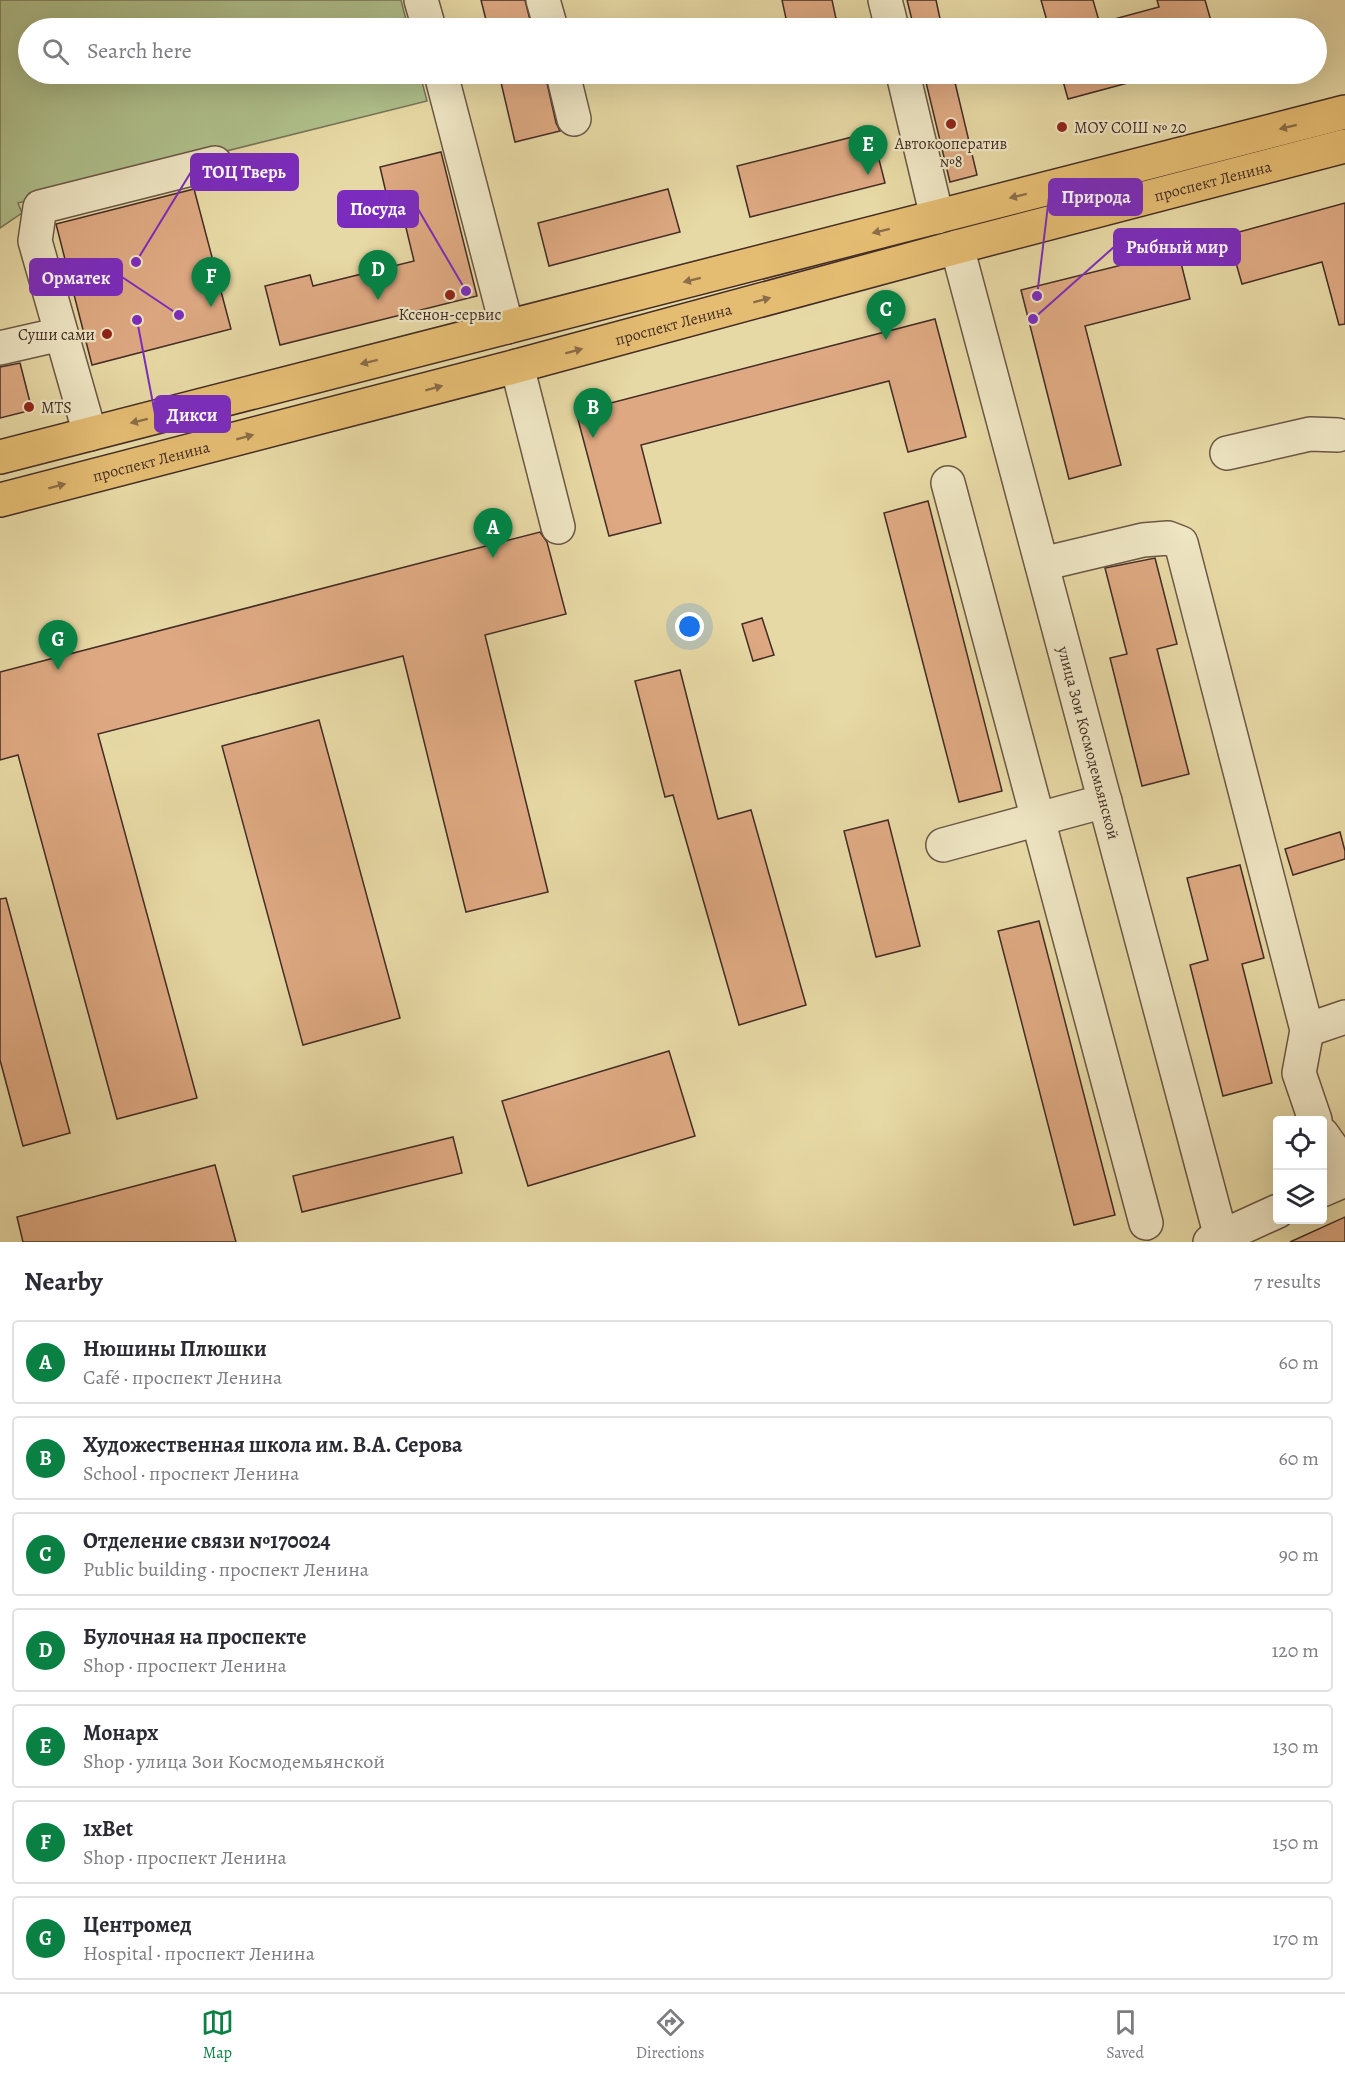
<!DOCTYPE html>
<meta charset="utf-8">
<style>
body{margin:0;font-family:Alegreya,serif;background:#f2f2f3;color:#2b2b33}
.controls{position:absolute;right:18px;bottom:18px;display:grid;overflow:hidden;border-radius:6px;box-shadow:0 6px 24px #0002}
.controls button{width:54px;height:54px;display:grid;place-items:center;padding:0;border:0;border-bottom:2px solid #e1e1e2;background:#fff;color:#2b2b33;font:30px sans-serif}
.you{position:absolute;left:690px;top:627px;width:21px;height:21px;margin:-15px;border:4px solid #fff;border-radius:50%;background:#1a73e8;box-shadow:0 0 0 9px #1a73e833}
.badge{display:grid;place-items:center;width:39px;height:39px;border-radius:50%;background:#0b8043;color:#fff;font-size:20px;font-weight:700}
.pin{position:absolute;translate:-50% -50px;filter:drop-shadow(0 2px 3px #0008)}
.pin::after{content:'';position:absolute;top:32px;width:21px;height:18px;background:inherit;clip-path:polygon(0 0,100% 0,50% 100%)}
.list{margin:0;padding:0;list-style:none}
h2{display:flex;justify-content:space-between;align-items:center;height:78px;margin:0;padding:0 24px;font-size:26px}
h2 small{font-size:20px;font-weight:400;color:#7c7c81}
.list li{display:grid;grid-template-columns:39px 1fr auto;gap:18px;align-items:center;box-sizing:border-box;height:84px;margin:0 12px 12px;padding:0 12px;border:2px solid #e1e1e2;border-radius:6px}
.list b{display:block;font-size:22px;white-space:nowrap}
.list p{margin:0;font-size:20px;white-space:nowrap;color:#7c7c81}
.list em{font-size:20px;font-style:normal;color:#7c7c81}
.icon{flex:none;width:33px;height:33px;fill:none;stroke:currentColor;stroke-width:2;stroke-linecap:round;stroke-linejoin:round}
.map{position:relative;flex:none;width:1345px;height:1242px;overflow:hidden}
.search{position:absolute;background:#fff;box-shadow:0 6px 24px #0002;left:18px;right:18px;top:18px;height:66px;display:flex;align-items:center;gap:15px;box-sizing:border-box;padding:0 21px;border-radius:33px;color:#7c7c81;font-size:22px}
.sheet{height:750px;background:#fff}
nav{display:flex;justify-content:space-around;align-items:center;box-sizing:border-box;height:84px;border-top:2px solid #e1e1e2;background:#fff;font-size:16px;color:#7c7c81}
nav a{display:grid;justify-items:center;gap:3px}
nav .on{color:#0b8043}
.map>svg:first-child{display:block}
.green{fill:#afc08c;stroke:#787658;stroke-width:1.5}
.building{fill:#dea982;stroke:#422c25;stroke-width:1.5}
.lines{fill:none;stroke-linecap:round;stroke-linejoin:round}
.minor-casing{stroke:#6b5745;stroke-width:36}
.major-casing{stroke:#422c25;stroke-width:36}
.minor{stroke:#efe6c4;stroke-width:33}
.major{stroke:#e4bc72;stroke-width:33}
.oneway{fill:#8b6d48}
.poi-dot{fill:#8f2418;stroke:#efe6c4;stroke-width:2}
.labels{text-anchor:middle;stroke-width:4.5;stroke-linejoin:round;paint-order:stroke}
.poi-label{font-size:16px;fill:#422c25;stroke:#efe6c4;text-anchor:start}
.street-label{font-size:16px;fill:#422c25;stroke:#efe6c4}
.leader{fill:none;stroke:#7b2cbf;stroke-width:2}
.callout-dot{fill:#7b2cbf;stroke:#efe6c4;stroke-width:2}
.callout{fill:#7b2cbf;stroke:#7b2cbf;stroke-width:2}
.callout-label{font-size:18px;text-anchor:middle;font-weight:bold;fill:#fff}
</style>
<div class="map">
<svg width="1345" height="1242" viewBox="0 0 1345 1242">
<rect width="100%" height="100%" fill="#e7d9a5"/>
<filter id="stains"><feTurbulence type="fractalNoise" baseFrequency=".00333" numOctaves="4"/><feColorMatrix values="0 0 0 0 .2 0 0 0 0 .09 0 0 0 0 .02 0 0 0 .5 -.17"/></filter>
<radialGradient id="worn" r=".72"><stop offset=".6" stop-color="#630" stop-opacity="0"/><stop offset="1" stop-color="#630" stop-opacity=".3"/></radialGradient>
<polygon class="green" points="0,0 401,0 408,28 28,28 28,74 420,74 427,101 18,203 22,213 0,228"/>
<g class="building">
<polygon points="481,0 525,0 532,28 488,28"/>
<polygon points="782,0 832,0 838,28 788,28"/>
<polygon points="907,0 936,0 942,28 914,28"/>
<polygon points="1041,0 1093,0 1101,28 1049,28"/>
<polygon points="1157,0 1205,0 1213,28 1104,28 1103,22 1159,7"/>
<polygon points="499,74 545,74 556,123 560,131 515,142"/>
<polygon points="924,74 953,74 977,175 950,182"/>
<polygon points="1061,74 1138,74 1139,80 1068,99"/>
<polygon points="872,132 885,183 750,217 737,166"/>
<polygon points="441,152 477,296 280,345 265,286 310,275 313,286 414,261 402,211 391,214 380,167"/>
<polygon points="194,189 231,329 92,365 56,224"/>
<polygon points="668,189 680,232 549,266 538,223"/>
<polygon points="1345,203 1345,324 1339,325 1322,262 1242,284 1228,235"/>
<polygon points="1178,251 1190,299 1085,326 1121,465 1069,479 1021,290"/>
<polygon points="935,319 966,437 908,452 889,381 641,445 661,523 609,536 576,412"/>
<polygon points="20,363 32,410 0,418 0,367"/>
<polygon points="928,501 1002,791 959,802 884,513"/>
<polygon points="540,532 547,542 566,614 485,635 548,892 466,912 403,656 98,734 197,1098 117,1119 18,755 0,760 0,672"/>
<polygon points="1155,558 1177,644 1157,649 1189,774 1142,786 1110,658 1127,654 1105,568"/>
<polygon points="762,618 774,655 753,661 742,624"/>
<polygon points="680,670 718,819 751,810 806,1005 739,1025 673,795 665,797 635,681"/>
<polygon points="319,720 400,1018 303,1045 222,746"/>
<polygon points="888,820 920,946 876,957 844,831"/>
<polygon points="1340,832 1345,851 1345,859 1293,875 1285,849"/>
<polygon points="1240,865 1264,958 1242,964 1272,1083 1223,1096 1190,965 1208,960 1187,878"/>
<polygon points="6,898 70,1133 23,1146 0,1060 0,899"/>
<polygon points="1039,921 1115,1215 1074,1225 998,931"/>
<polygon points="669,1051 695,1136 528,1186 502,1101"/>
<polygon points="453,1137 462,1173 302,1212 293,1176"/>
<polygon points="215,1165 236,1242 23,1242 17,1217"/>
<polygon points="1345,1217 1345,1242 1290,1242"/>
</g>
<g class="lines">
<g class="minor-casing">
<g id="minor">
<polyline points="421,0 429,28"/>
<polyline points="543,0 551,28"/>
<polyline points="885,0 892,28"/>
<polyline points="441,74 507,327"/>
<polyline points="563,74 574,119"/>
<polyline points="903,74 937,217"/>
<path id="s1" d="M957,247l264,990"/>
<polyline points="0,348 61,334"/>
<polyline points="517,366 558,527"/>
<polyline points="90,434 35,241 40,207 215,163"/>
<polyline points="1227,453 1310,434 1338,435"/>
<polyline points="948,483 1146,1223"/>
<polyline points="1042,564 1143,540 1168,538 1181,543 1307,1030 1299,1073 1315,1120"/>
<polyline points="943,845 1105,801"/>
<polyline points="1307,1030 1345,1017"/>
<polyline points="1322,1134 1345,1166"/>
<polyline points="1322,1190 1345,1180"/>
<polyline points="1210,1242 1278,1211"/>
</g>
</g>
<g class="major-casing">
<g id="major">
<polyline points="0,457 1345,112"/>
<path id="s2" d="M0,500l517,-134 440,-119 388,-101"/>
</g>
</g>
<use href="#minor" class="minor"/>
<use href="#major" class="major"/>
</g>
<defs><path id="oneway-solid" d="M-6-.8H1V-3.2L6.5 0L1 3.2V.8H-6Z" transform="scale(1.5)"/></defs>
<g class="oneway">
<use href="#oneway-solid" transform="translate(1288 127) rotate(166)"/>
<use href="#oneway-solid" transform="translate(1018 196) rotate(166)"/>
<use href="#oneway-solid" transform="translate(881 231) rotate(166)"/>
<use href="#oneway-solid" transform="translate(692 280) rotate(166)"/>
<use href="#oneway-solid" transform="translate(762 300) rotate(-15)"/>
<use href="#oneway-solid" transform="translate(574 351) rotate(-15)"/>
<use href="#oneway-solid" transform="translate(369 362) rotate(166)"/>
<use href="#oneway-solid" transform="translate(434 388) rotate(-15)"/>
<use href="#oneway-solid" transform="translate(139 421) rotate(166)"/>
<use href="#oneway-solid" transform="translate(245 437) rotate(-15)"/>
<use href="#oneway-solid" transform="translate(57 486) rotate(-15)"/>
</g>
<g class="poi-dot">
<circle cx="951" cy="124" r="6"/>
<circle cx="1062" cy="127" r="6"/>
<circle cx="450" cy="295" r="6"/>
<circle cx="107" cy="334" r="6"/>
<circle cx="29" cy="407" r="6"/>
</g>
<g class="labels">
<g class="poi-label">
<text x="1074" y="133">МОУ СОШ № 20</text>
<text x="951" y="149" text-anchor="middle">Автокооператив<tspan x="951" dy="18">№8</tspan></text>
<text x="450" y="320" text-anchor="middle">Ксенон-сервис</text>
<text x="95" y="340" text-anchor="end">Суши сами</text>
<text x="41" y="413">MTS</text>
</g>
<g class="street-label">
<text dy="6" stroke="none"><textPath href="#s2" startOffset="1254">проспект Ленина</textPath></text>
<text dy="6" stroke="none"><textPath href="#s2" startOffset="696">проспект Ленина</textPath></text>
<text dy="6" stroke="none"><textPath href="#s2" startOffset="156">проспект Ленина</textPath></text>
<text dy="6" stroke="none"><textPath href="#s1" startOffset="513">улица Зои Космодемьянской</textPath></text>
</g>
</g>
<path class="leader" d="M136 262L191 172M1037 296L1049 197M466 291L418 209M1033 319L1114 247M179 315L122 277M137 320L155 414"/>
<g class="callout-dot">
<circle cx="136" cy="262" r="6"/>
<circle cx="1037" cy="296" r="6"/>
<circle cx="466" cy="291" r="6"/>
<circle cx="1033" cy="319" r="6"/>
<circle cx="179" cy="315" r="6"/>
<circle cx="137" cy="320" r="6"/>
</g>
<g class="callout">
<rect x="191" y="154" width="107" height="36" rx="6"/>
<rect x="1049" y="179" width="93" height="36" rx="6"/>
<rect x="338" y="191" width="80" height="36" rx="6"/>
<rect x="1114" y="229" width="126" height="36" rx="6"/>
<rect x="30" y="259" width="92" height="36" rx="6"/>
<rect x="155" y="396" width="75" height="36" rx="6"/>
</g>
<g class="callout-label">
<text x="244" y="178">ТОЦ Тверь</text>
<text x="1096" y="203">Природа</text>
<text x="378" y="215">Посуда</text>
<text x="1177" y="253">Рыбный мир</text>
<text x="76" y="284">Орматек</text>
<text x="192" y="421">Дикси</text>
</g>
<rect width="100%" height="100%" filter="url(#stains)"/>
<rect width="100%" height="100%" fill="url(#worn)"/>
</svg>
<div class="controls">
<button><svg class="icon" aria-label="locate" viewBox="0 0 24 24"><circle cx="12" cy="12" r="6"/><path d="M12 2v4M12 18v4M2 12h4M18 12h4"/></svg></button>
<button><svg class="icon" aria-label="layers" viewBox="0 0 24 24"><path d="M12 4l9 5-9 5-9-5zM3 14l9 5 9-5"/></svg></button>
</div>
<div class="you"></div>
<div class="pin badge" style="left:493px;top:558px">A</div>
<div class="pin badge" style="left:593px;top:438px">B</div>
<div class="pin badge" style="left:886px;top:340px">C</div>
<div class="pin badge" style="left:378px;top:300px">D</div>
<div class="pin badge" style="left:868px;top:175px">E</div>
<div class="pin badge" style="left:211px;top:307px">F</div>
<div class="pin badge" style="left:58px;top:670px">G</div>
<div class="search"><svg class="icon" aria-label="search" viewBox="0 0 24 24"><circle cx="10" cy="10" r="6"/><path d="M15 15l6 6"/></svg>Search here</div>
</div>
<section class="sheet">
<h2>Nearby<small>7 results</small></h2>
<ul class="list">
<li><span class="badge">A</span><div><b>Нюшины Плюшки</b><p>Café · проспект Ленина</p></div><em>60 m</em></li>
<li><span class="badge">B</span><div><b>Художественная школа им. В.А. Серова</b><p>School · проспект Ленина</p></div><em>60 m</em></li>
<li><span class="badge">C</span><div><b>Отделение связи №170024</b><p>Public building · проспект Ленина</p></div><em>90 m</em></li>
<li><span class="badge">D</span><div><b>Булочная на проспекте</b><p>Shop · проспект Ленина</p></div><em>120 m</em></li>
<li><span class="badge">E</span><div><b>Монарх</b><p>Shop · улица Зои Космодемьянской</p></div><em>130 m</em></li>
<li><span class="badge">F</span><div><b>1xBet</b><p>Shop · проспект Ленина</p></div><em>150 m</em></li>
<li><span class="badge">G</span><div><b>Центромед</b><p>Hospital · проспект Ленина</p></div><em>170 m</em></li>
</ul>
</section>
<nav>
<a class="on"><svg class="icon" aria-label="map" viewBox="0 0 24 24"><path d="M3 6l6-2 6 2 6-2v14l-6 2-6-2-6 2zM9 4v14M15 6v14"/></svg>Map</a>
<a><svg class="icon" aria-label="directions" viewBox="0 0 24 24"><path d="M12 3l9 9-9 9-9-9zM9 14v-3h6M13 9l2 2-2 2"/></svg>Directions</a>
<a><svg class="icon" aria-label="saved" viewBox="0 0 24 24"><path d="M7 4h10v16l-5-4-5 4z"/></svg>Saved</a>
</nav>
